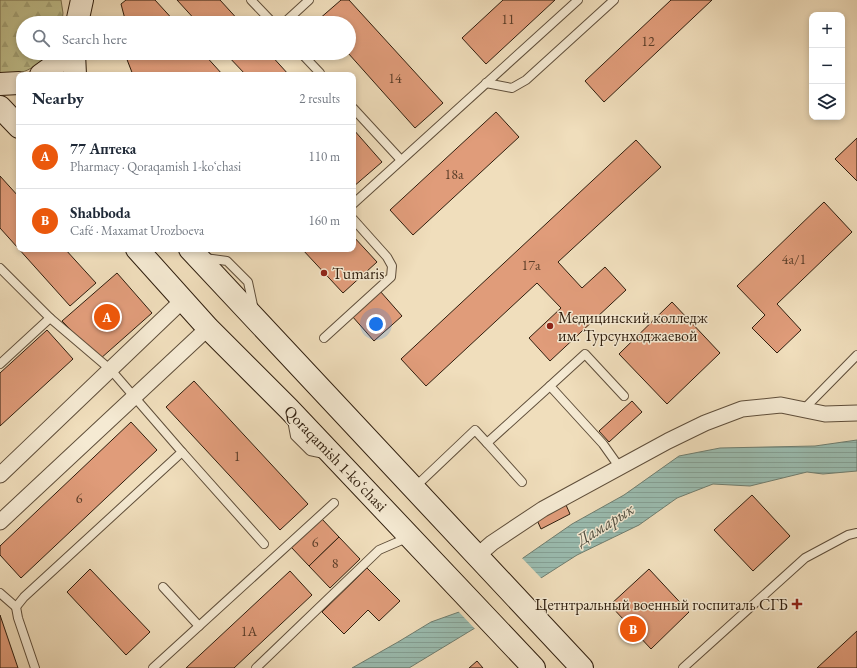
<!DOCTYPE html>
<meta charset="utf-8">
<style>
body{margin:0;font-family:"EB Garamond",serif;background:#f2f2f3;color:#1f2937}
.controls{position:absolute;right:12px;top:12px;display:grid;overflow:hidden;border-radius:8px;box-shadow:0 2px 6px #0003}
.controls button{width:36px;height:36px;display:grid;place-items:center;padding:0;border:0;border-bottom:1px solid #e0e1e3;background:#fff;color:#1f2937;font:20px sans-serif}
.you{position:absolute;left:376px;top:324px;width:14px;height:14px;margin:-10px;border:3px solid #fff;border-radius:50%;background:#1a73e8;box-shadow:0 0 0 6px #1a73e833}
.badge{display:grid;place-items:center;width:26px;height:26px;border-radius:50%;background:#ea580c;color:#fff;font-size:13px;font-weight:700}
.pin{position:absolute;translate:-50% -50%;border:2px solid #fff;box-shadow:0 1px 4px #0006}
.list{margin:0;padding:0;list-style:none}
h2{display:flex;justify-content:space-between;align-items:center;height:52px;margin:0;padding:0 16px;font-size:17px}
h2 small{font-size:13px;font-weight:400;color:#747a83}
.list li{display:grid;grid-template-columns:26px 1fr auto;gap:12px;align-items:center;box-sizing:border-box;height:64px;padding:0 16px;border-top:1px solid #e0e1e3}
.list b{display:block;font-size:15px;white-space:nowrap}
.list p{margin:0;font-size:13px;white-space:nowrap;color:#747a83}
.list em{font-size:13px;font-style:normal;color:#747a83}
.icon{flex:none;width:22px;height:22px;fill:none;stroke:currentColor;stroke-width:2;stroke-linecap:round;stroke-linejoin:round}
.map{position:relative;flex:none;width:857px;height:668px;overflow:hidden}
.search{position:absolute;background:#fff;box-shadow:0 2px 6px #0003;left:16px;top:16px;width:340px;height:44px;display:flex;align-items:center;gap:10px;box-sizing:border-box;padding:0 14px;border-radius:22px;color:#747a83;font-size:15px}
.panel{position:absolute;background:#fff;box-shadow:0 2px 6px #0003;left:16px;top:72px;width:340px;height:180px;border-radius:8px}
.map>svg:first-child{display:block}
.forest{fill:url(#forest-firs);stroke:#786e4d}
.water{fill:url(#water-rules);stroke:#6f7d6f}
.pier{fill:#f0debc}
.building{fill:#e09c7a;stroke:#2f1e0e}
.lines{fill:none;stroke-linecap:round;stroke-linejoin:round}
.service-casing{stroke:#5f4e3a;stroke-width:10}
.minor-casing{stroke:#5f4e3a;stroke-width:17}
.secondary-casing{stroke:#2f1e0e;stroke-width:24}
.service{stroke:#f5ead3;stroke-width:8}
.minor{stroke:#f5ead3;stroke-width:15}
.secondary{stroke:#f5ead3;stroke-width:22}
.poi-dot{fill:#8f2418;stroke:#f5ead3;stroke-width:1.5}
.labels{text-anchor:middle;stroke-width:3;stroke-linejoin:round;paint-order:stroke}
.number-label{font-size:14px;fill:#5b3e29}
.poi-label{font-size:16px;fill:#2f1e0e;stroke:#f5ead3;text-anchor:start}
.street-label{font-size:16px;fill:#2f1e0e;stroke:#f5ead3}
.water-label{font-size:17px;font-style:italic;fill:#4f4d3f;stroke:#f5ead3}
</style>
<div class="map">
<svg width="857" height="668" viewBox="0 0 857 668">
<defs>
<pattern id="forest-firs" width="22" height="20" patternUnits="userSpaceOnUse"><rect width="22" height="20" fill="#c0bf8c"/><path d="M5 1l3.5 6h-7zM16 11l3.5 6h-7z" fill="#a5a478"/></pattern>
<pattern id="water-rules" width="6" height="5" patternUnits="userSpaceOnUse"><rect width="6" height="5" fill="#9abcb0"/><path d="M0 2.5h6" fill="none" stroke="#85a196"/></pattern>
</defs>
<rect width="100%" height="100%" fill="#f0debc"/>
<filter id="stains"><feTurbulence type="fractalNoise" baseFrequency=".005" numOctaves="4"/><feColorMatrix values="0 0 0 0 .2 0 0 0 0 .09 0 0 0 0 .02 0 0 0 .5 -.17"/></filter>
<radialGradient id="worn" r=".72"><stop offset=".6" stop-color="#630" stop-opacity="0"/><stop offset="1" stop-color="#630" stop-opacity=".3"/></radialGradient>
<path class="forest" d="M0,0h61l2,13 -1,10h-39v30h27c-18,17 -26,21 -50,23z"/>
<polygon class="water" points="857,440 857,471 823,474 807,472 750,486 713,484 677,498 639,525 577,555 541,578 475,628 409,668 352,668 398,642 431,622 459,612 523,558 572,524 624,495 679,456 720,448 815,446"/>
<polygon class="pier" points="521,557 542,579 476,630 458,611"/>
<g class="building">
<polygon points="126,0 155,0 176,23 126,23 121,4"/>
<polygon points="177,0 220,0 241,23 198,23"/>
<polygon points="341,0 349,0 443,103 415,128 348,53 349,53 349,23 321,23 318,20"/>
<polygon points="503,0 555,0 486,64 462,38"/>
<polygon points="671,0 712,0 604,102 585,81"/>
<polygon points="128,53 203,53 223,75 133,75 126,57"/>
<polygon points="225,53 269,53 289,75 246,75"/>
<polygon points="496,112 519,137 413,235 390,210"/>
<polygon points="353,129 382,162 353,187"/>
<polygon points="857,138 857,181 835,159"/>
<polygon points="636,140 661,167 558,262 582,288 605,267 626,290 550,361 529,338 561,308 537,283 426,386 401,359"/>
<polygon points="0,176 19,197 19,249 65,249 96,283 70,306 0,228"/>
<polygon points="824,202 852,232 777,304 801,330 777,353 752,328 765,315 737,286"/>
<polygon points="353,236 377,262 343,293 302,249 353,249"/>
<polygon points="117,273 152,313 100,359 62,321"/>
<polygon points="380,291 402,316 374,341 352,316"/>
<polygon points="672,302 720,353 667,404 619,354"/>
<polygon points="47,330 73,359 0,426 0,373"/>
<polygon points="194,381 308,504 280,530 166,407"/>
<polygon points="632,401 642,412 609,442 599,431"/>
<polygon points="131,422 157,450 21,578 0,555 0,546"/>
<polygon points="752,495 790,536 753,571 714,530"/>
<polygon points="566,505 570,514 541,529 537,520"/>
<polygon points="321,518 339,537 309,566 291,547"/>
<polygon points="339,537 360,559 330,588 309,566"/>
<polygon points="367,568 400,601 379,621 368,610 344,634 322,612"/>
<polygon points="90,569 150,632 126,655 67,592"/>
<polygon points="649,569 689,612 651,649 610,605"/>
<polygon points="290,571 312,595 234,668 186,668"/>
<polygon points="0,615 18,668 0,668"/>
<polygon points="857,631 857,668 817,668"/>
<polygon points="477,661 483,668 469,668"/>
</g>
<g class="lines">
<g class="service-casing">
<g id="service">
<polyline points="251,0 273,23"/>
<polyline points="284,23 309,0"/>
<polyline points="301,53 320,73 317,75"/>
<polyline points="486,83 512,88 526,80 614,0"/>
<polyline points="353,108 401,160"/>
<polyline points="353,204 578,0"/>
<polyline points="205,258 227,261 248,282 254,310"/>
<polyline points="0,268 50,318 111,370 182,452 24,597 16,607 0,593"/>
<polyline points="324,338 391,277 392,266 387,257 353,219"/>
<polyline points="0,364 50,318"/>
<polyline points="803,410 857,355"/>
<polyline points="292,420 295,436 310,451 324,454"/>
<polyline points="487,443 522,482"/>
<polyline points="182,452 264,544"/>
<polyline points="620,468 603,444 550,386 585,354 624,396"/>
<polyline points="415,487 475,430 487,443 550,386"/>
<polyline points="163,587 199,626"/>
<polyline points="16,607 18,618 35,668"/>
<polyline points="153,668 334,503"/>
<polyline points="256,668 379,550 409,537"/>
<polyline points="683,668 805,558 848,535 857,533"/>
</g>
</g>
<g class="minor-casing">
<g id="minor">
<polyline points="0,475 183,300"/>
<polyline points="0,522 208,328"/>
<polyline points="477,556 492,543 543,509 668,441 705,423 742,409 781,405 825,414 857,413"/>
</g>
</g>
<g class="secondary-casing">
<g id="secondary">
<polyline points="77,23 82,0"/>
<polyline points="74,53 75,75"/>
<polyline points="41,75 55,65 65,53"/>
<polyline points="0,84 19,83"/>
<polyline points="0,107 19,127"/>
<polyline points="137,249 208,328 289,409 534,668"/>
<polyline points="190,249 582,668"/>
</g>
</g>
<use href="#service" class="service"/>
<use href="#minor" class="minor"/>
<use href="#secondary" class="secondary"/>
</g>
<g class="poi-dot">
<circle cx="324" cy="273" r="4"/>
<circle cx="550" cy="326" r="4"/>
<path d="M795 598h4v4h4v4h-4v4h-4v-4h-4v-4h4z"/>
</g>
<g class="labels">
<g class="number-label">
<text x="508" y="24">11</text>
<text x="648" y="46">12</text>
<text x="395" y="83">14</text>
<text x="454" y="179">18а</text>
<text x="794" y="264">4a/1</text>
<text x="531" y="270">17а</text>
<text x="237" y="461">1</text>
<text x="79" y="503">6</text>
<text x="315" y="547">6</text>
<text x="335" y="568">8</text>
<text x="249" y="636">1А</text>
</g>
<g class="poi-label">
<text x="332" y="279">Tumaris</text>
<text x="558" y="323">Медицинский колледж<tspan x="558" dy="18">им. Турсунходжаевой</tspan></text>
<text x="788" y="610" text-anchor="end">Цетнтральный военный госпиталь СГБ</text>
</g>
<g class="street-label">
<text transform="translate(336 458) rotate(46)" y="6">Qoraqamish 1-koʻchasi</text>
</g>
<g class="water-label">
<text transform="translate(605 524) rotate(-32)" y="6">Дамарык</text>
</g>
</g>
<rect width="100%" height="100%" filter="url(#stains)"/>
<rect width="100%" height="100%" fill="url(#worn)"/>
</svg>
<div class="controls">
<button>+</button>
<button>−</button>
<button><svg class="icon" aria-label="layers" viewBox="0 0 24 24"><path d="M12 4l9 5-9 5-9-5zM3 14l9 5 9-5"/></svg></button>
</div>
<div class="you"></div>
<div class="pin badge" style="left:107px;top:317px">A</div>
<div class="pin badge" style="left:633px;top:629px">B</div>
<div class="search"><svg class="icon" aria-label="search" viewBox="0 0 24 24"><circle cx="10" cy="10" r="6"/><path d="M15 15l6 6"/></svg>Search here</div>
<section class="panel">
<h2>Nearby<small>2 results</small></h2>
<ul class="list">
<li><span class="badge">A</span><div><b>77 Аптека</b><p>Pharmacy · Qoraqamish 1-koʻchasi</p></div><em>110 m</em></li>
<li><span class="badge">B</span><div><b>Shabboda</b><p>Café · Maxamat Urozboeva</p></div><em>160 m</em></li>
</ul>
</section>
</div>
